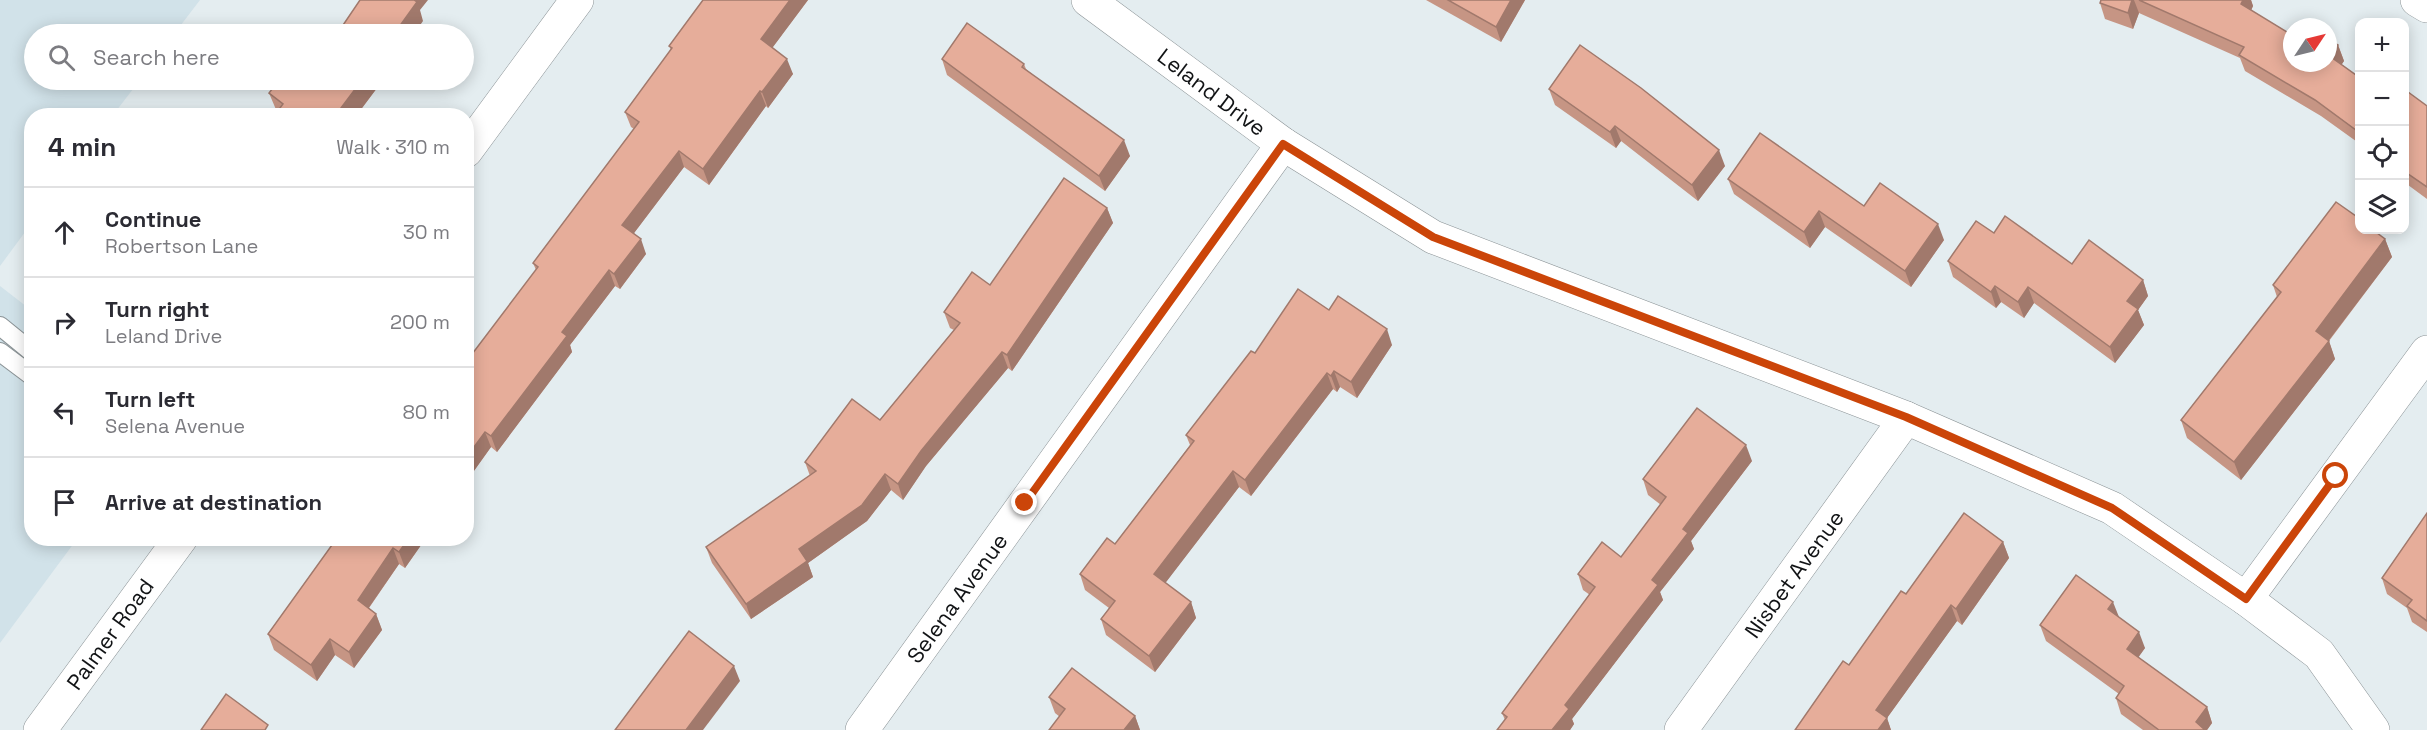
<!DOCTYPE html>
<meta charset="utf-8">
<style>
body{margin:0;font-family:"Space Grotesk",sans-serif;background:#f2f2f3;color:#2b2b33}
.controls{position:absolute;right:18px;top:18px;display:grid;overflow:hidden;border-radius:12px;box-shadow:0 3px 15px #0003}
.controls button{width:54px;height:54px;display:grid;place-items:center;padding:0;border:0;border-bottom:2px solid #e1e1e2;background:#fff;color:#2b2b33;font:30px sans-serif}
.compass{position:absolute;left:2283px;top:18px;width:54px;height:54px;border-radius:50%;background:#fff;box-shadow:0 3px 15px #0003;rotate:55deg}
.stop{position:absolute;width:18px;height:18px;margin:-14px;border:4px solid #cb4509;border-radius:50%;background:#fff}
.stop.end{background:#cb4509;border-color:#fff;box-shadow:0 2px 6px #0008}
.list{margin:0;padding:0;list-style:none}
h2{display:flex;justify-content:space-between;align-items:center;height:78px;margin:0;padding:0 24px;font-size:26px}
h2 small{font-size:20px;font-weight:400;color:#7c7c81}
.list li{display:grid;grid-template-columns:39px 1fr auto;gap:18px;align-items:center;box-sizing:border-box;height:90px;padding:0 24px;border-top:2px solid #e1e1e2}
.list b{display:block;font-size:22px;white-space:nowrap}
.list p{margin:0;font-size:20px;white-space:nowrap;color:#7c7c81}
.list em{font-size:20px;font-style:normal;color:#7c7c81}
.icon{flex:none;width:33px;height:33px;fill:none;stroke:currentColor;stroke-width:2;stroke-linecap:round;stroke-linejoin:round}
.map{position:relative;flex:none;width:2427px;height:730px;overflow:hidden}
.search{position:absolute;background:#fff;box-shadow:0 3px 15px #0003;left:24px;top:24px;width:450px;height:66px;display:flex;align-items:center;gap:15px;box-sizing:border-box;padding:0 21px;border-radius:33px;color:#7c7c81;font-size:22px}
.panel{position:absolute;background:#fff;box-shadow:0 3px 15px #0003;left:24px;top:108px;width:450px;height:438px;border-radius:24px}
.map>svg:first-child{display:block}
.built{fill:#d1e2e9}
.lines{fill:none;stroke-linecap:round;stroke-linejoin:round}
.lane-casing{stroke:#8a9295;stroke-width:20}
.street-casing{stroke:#8a9295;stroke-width:34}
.secondary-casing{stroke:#8a9295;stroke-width:34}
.lane{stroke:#fff;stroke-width:18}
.street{stroke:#fff;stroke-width:33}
.secondary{stroke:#fff;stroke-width:33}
.wall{fill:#c69584}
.shaded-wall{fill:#a1796c}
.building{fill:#e6ad9a;stroke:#a1796c;stroke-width:1.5}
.route{stroke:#cb4509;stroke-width:8}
.labels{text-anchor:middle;stroke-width:6;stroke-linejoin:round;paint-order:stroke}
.street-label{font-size:22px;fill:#111315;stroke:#fff}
</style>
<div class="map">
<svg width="2427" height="730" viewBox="0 0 2427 730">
<rect width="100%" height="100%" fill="#e4edf0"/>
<g class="built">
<polygon points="0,0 200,0 174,34 34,34 34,80 140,80 113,115 32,116 31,224 0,266"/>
<polygon points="0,286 31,310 32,538 77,539 0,643"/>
</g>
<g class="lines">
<g class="lane-casing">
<g id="lane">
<polyline points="0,326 32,352"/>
<polyline points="0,352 32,376"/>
</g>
</g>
<g class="street-casing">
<g id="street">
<polyline points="1088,0 1283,144 1433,237 1906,418 2112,508 2246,599 2319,654 2373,730"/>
<polyline points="2417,0 2427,6"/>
<polyline points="2246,599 2427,352"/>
<polyline points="862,730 1283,144"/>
<polyline points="1681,730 1906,418"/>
</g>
</g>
<g class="secondary-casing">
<g id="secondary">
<polyline points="466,151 577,0"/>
<polyline points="40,730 181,538"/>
</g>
</g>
<use href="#lane" class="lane"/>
<use href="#street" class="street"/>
<use href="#secondary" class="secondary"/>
</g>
<g class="wall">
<polygon points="703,0 808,0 772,48 793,74 768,108 766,106 709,185 684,167 634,233 646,254 620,289 615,286 570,345 572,352 497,452 491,447 466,482 466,362 536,270 533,263 634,129 631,127 625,112 671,50 669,46"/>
<polygon points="1426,0 1525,0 1501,42"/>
<polygon points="2101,0 2251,0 2253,6 2251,10 2292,63 2338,45 2344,61 2341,64 2360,78 2360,144 2321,116 2245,71 2240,58 2139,13 2133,29 2105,19 2100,3"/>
<polygon points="942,59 1024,64 1026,69 1130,156 1105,191 947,75"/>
<polygon points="383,80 356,116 274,116 277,112 269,93"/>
<polygon points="1549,89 1725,166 1698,201 1621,141 1616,148 1555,105"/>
<polygon points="2404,89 2427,106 2427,199 2404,182"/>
<polygon points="1728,179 1864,206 1944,240 1911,287 1825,227 1810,248 1734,194"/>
<polygon points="1107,208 1113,223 1012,371 1008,368 926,466 903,500 891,490 867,521 808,563 813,577 751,619 712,563 706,547 810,476 805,462 880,420 954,330 950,328 944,312 990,285"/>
<polygon points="1994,233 2072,264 2143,280 2148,296 2138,310 2144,325 2115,363 2034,303 2024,318 2001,302 1996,308 1953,277 1948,261"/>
<polygon points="2385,239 2392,257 2329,341 2335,359 2241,480 2187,438 2181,420 2277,297 2273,285"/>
<polygon points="1329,310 1392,345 1357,398 1340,387 1337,392 1333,389 1251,496 1239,487 1165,583 1191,602 1196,618 1155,672 1106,635 1101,619 1109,608 1085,590 1080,574 1115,544 1190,445 1186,435"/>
<polygon points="1752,461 1691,541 1694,549 1660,592 1663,600 1572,719 1574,724 1570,730 1497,730 1505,720 1502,713 1590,595 1583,590 1578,574 1621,557 1661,505 1648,495 1643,479"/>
<polygon points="2427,513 2427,632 2412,622 2407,608 2387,594 2382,578"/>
<polygon points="337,538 426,538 405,568 399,564 369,608 376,614 382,630 354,668 335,655 317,681 274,650 268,634"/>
<polygon points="2003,542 2009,558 1962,625 1957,621 1887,718 1891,730 1795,730 1906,594"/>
<polygon points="2119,618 2145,648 2138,657 2207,707 2212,723 2207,730 2143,730 2121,714 2116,698 2119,694 2046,641 2040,625"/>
<polygon points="1049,697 1135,716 1140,730 1049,730 1060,717 1055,713"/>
</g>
<g class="shaded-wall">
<polygon points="410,0 428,0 420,10 423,21 414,34 394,34"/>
<polygon points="790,0 808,0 767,55 761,39"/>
<polygon points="1511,0 1525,0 1501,42 1496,27"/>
<polygon points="2132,0 2134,0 2139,13 2133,29 2128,13"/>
<polygon points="2243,0 2251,0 2253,6 2247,20 2241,4"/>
<polygon points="2338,45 2344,61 2337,72 2331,57"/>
<polygon points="787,59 793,74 768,108 762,92"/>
<polygon points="362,80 383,80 356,116 335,116"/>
<polygon points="760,91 766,106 709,185 703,169"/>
<polygon points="1615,126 1621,141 1616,148 1610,132"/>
<polygon points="1124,140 1130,156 1105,191 1099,176"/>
<polygon points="1719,150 1725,166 1698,201 1692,185"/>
<polygon points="679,151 684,167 628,241 622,225"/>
<polygon points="1107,208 1113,223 1012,371 1007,355"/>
<polygon points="1819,211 1825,227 1810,248 1804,232"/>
<polygon points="1938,224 1944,240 1911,287 1905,271"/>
<polygon points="641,239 646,254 620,289 614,274"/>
<polygon points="2385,239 2392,257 2326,344 2329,341 2335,359 2241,480 2234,462 2316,331"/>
<polygon points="609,270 615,286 570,345 572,352 497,452 491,436 562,332"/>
<polygon points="2143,280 2148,296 2138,310 2144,325 2115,363 2110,347 2127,301"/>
<polygon points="1995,286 2001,302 1996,308 1991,292"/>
<polygon points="2028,287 2034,303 2024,318 2018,302"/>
<polygon points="1387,329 1392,345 1357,398 1351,382"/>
<polygon points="1002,352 1008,368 926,466 903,500 898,484 921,451"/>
<polygon points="1334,371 1340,387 1337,392 1331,376"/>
<polygon points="1327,373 1333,389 1251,496 1245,480"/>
<polygon points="485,432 491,447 466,482 466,458"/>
<polygon points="1746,445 1752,461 1691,541 1694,549 1660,592 1663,600 1572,719 1574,724 1570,730 1552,730 1565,705 1652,580 1683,529"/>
<polygon points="1233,471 1239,487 1160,590 1154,574"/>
<polygon points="885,474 891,490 867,521 808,563 813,577 751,619 746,604 799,549"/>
<polygon points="409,538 426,538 405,568 399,552"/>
<polygon points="2003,542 2009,558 1962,625 1956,609"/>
<polygon points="393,548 399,564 363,616 358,600"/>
<polygon points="1191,602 1196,618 1155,672 1149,656"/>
<polygon points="2113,602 2119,617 2108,609"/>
<polygon points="1951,605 1957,621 1887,718 1891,730 1878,730 1876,710"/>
<polygon points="376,614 382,630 354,668 349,652"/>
<polygon points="2139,632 2145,648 2133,665 2127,649"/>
<polygon points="330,639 335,655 317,681 311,665"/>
<polygon points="734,666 740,681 703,730 686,730"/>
<polygon points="2207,707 2212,723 2207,730 2198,730 2196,722"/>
<polygon points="1135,716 1140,730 1124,730"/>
</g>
<g class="building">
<polygon points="360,0 414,0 417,2 394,34 337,34"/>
<polygon points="703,0 790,0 761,39 787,59 762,92 760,91 703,169 679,151 622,225 641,239 614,274 609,270 562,332 567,336 491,436 485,432 466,458 466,362 538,267 533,263 639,122 625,112 672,48 669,46"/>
<polygon points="1448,0 1511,0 1496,27"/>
<polygon points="2101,0 2132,0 2128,13 2100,3"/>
<polygon points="2139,0 2243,0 2241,4 2292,35 2292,63 2328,63 2328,39 2338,45 2331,57 2360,78 2360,133 2315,100 2239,55 2244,47"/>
<polygon points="967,23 1024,64 1022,67 1124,140 1099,176 942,59"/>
<polygon points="1580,45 1641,88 1719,150 1692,185 1615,126 1610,132 1549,89"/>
<polygon points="279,80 362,80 335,116 274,116 283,104 269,93"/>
<polygon points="2404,89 2427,106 2427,187 2404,171"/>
<polygon points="1760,133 1864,206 1880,183 1938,224 1905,271 1819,211 1804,232 1728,179"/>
<polygon points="1064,178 1107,208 1007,355 1002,352 921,451 898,484 885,474 862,505 799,549 807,561 746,604 706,547 816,471 805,462 852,399 880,420 960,323 944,312 972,272 990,285"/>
<polygon points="2336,202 2360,219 2360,230 2373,230 2385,239 2316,331 2329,341 2234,462 2181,420 2281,292 2273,285"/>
<polygon points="2005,216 2072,264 2089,240 2143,280 2127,301 2138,309 2110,347 2028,287 2018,302 1995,286 1991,292 1948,261 1976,221 1994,233"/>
<polygon points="1298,289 1329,310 1338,296 1387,329 1351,382 1334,371 1331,376 1327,373 1245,480 1233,471 1154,574 1191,602 1149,656 1101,619 1115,601 1080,574 1107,538 1115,544 1194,441 1186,435 1251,351 1255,353"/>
<polygon points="1697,408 1746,445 1683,529 1688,533 1652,580 1658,585 1565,705 1569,709 1552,730 1497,730 1507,717 1502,713 1595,587 1578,574 1602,542 1621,557 1666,497 1643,479"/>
<polygon points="1964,513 2003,542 1956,609 1951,605 1876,710 1887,718 1878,730 1795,730 1843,661 1849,665 1901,591 1906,594"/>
<polygon points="2427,513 2427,621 2407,606 2412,600 2382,578"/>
<polygon points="337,538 409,538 399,552 393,548 358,600 376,614 349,652 330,639 311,665 268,634"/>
<polygon points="2076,575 2113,602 2108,609 2139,632 2127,649 2207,707 2196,722 2205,730 2159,730 2116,698 2124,686 2040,625"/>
<polygon points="689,631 734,666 686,730 615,730"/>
<polygon points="1072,668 1135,716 1124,730 1049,730 1065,709 1049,697"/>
<polygon points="226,694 268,725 265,730 201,730"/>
</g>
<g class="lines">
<polyline class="route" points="1025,503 1283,144 1433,237 1906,417 2112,508 2246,599 2336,476"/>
</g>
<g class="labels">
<g class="street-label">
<text transform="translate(1212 92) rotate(37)" y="8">Leland Drive</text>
<text transform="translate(1794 574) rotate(-54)" y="8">Nisbet Avenue</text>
<text transform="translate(957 598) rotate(-54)" y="8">Selena Avenue</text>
<text transform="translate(110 634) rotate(-54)" y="8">Palmer Road</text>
</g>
</g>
</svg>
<div class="controls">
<button>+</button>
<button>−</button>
<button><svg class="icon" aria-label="locate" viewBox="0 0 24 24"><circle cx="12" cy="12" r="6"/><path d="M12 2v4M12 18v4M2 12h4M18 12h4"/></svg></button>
<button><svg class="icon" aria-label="layers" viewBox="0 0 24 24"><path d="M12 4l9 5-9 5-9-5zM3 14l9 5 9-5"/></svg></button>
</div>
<svg class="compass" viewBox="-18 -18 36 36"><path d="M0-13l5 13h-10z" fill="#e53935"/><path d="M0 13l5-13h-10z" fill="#7c7c81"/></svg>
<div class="stop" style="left:2336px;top:476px"></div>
<div class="stop end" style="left:1025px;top:503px"></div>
<div class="search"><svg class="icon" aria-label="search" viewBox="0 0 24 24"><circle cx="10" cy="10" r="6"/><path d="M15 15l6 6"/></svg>Search here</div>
<section class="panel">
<h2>4 min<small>Walk · 310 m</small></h2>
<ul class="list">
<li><svg class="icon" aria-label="ahead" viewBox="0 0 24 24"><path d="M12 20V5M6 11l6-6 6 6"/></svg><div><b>Continue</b><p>Robertson Lane</p></div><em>30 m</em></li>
<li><svg class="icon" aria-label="right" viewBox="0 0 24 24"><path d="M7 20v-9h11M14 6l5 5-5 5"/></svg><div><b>Turn right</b><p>Leland Drive</p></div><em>200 m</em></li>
<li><svg class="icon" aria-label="left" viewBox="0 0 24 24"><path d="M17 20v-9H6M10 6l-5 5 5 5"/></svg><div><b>Turn left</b><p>Selena Avenue</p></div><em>80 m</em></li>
<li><svg class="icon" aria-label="arrive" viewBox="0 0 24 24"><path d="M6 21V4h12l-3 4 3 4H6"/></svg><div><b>Arrive at destination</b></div></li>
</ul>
</section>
</div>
